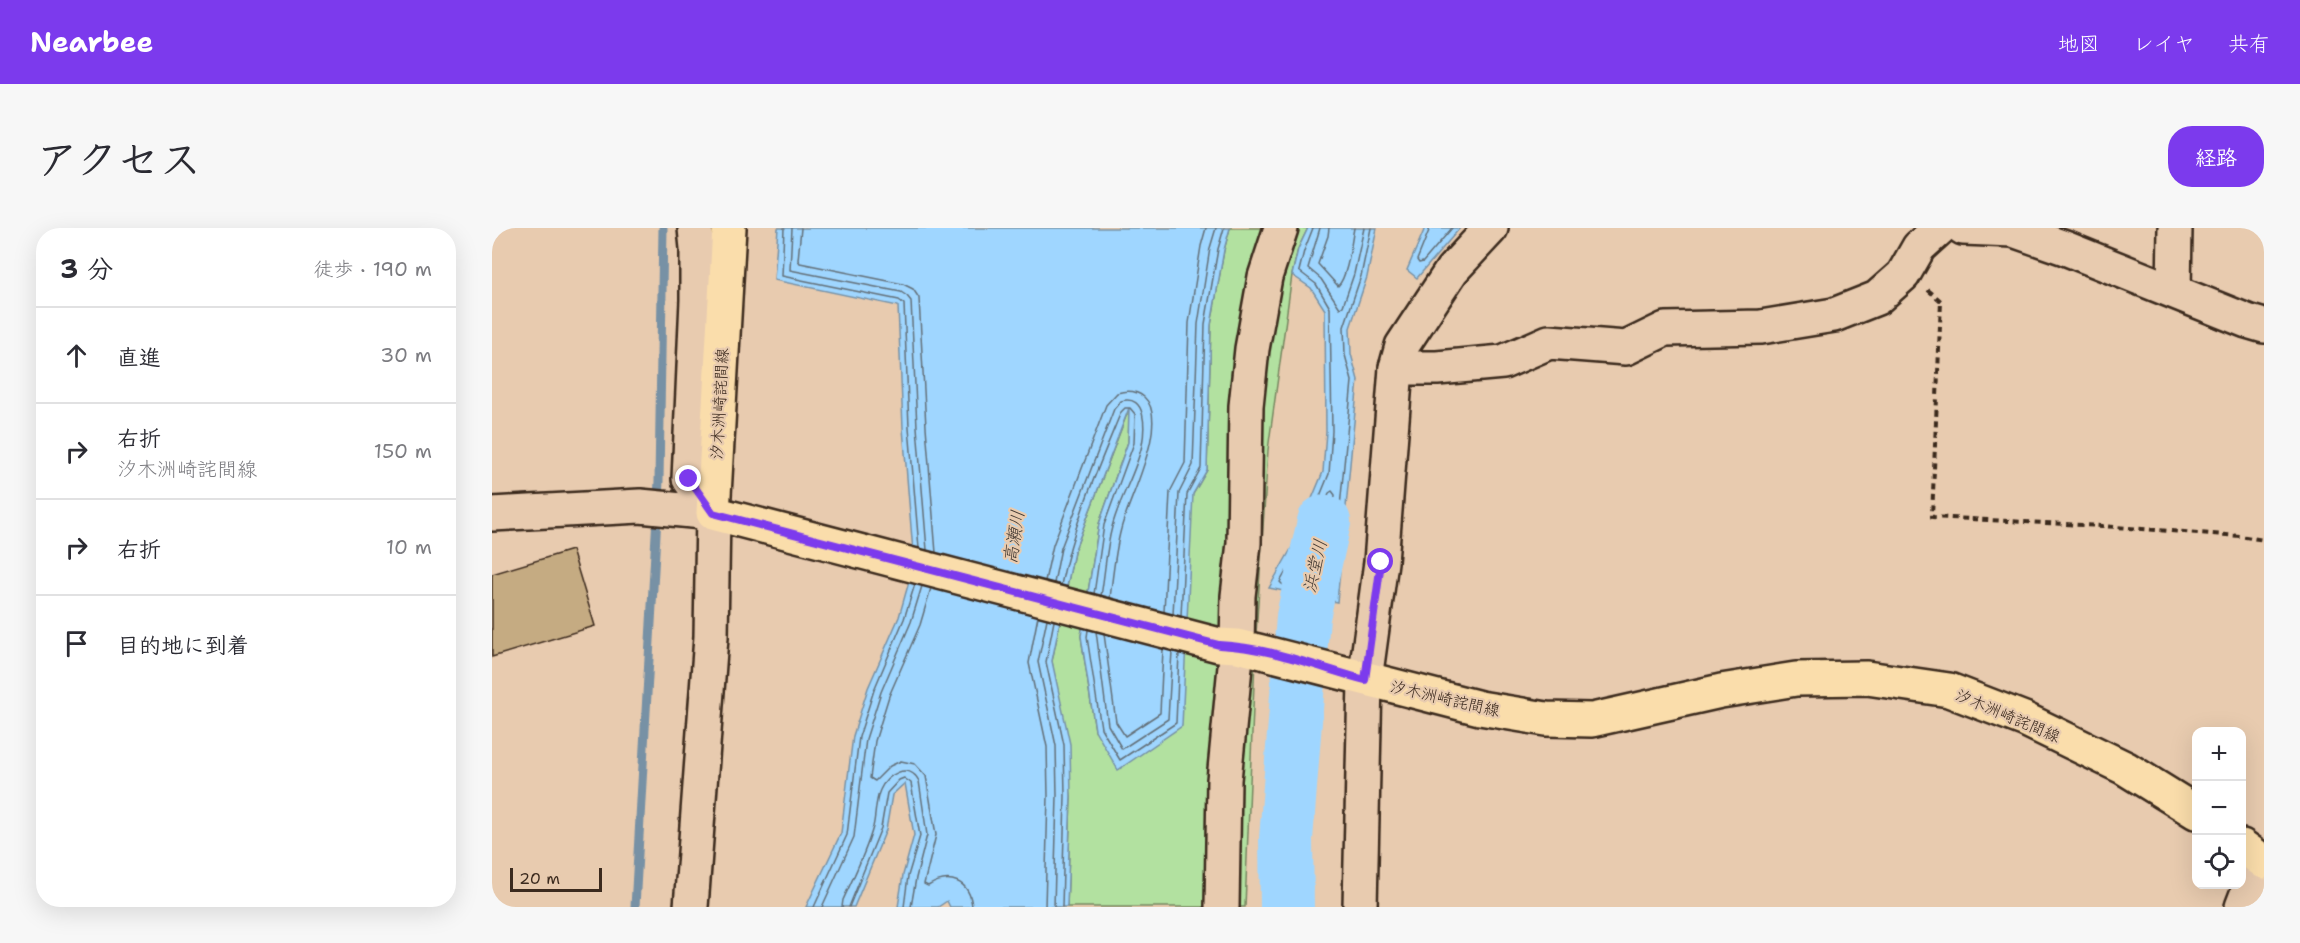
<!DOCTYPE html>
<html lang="ja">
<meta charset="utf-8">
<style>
body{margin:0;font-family:"Shantell Sans","Klee One",sans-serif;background:#f7f7f7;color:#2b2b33}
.controls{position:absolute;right:18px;bottom:18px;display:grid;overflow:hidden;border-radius:12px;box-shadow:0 6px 24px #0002}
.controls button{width:54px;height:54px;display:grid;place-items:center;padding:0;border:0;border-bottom:2px solid #e1e1e2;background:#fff;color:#2b2b33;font:30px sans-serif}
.scale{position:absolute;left:18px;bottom:15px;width:92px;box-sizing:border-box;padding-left:6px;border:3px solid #3b2a1e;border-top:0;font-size:16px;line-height:21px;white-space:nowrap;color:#3b2a1e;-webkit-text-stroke:4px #e8cbaf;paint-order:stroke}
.stop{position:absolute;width:18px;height:18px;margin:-14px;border:4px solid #7c3aed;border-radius:50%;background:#fff}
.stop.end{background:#7c3aed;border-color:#fff;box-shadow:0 2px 6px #0008}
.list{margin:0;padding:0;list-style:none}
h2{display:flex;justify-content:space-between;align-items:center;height:78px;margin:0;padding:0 24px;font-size:26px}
h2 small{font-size:20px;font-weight:400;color:#7c7c81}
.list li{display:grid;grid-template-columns:39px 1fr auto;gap:18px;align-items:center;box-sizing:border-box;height:96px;padding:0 24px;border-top:2px solid #e1e1e2}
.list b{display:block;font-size:22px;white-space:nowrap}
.list p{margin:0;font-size:20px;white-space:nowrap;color:#7c7c81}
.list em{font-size:20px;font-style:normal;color:#7c7c81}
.icon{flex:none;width:33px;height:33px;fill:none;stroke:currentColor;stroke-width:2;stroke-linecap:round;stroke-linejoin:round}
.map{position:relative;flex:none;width:1772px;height:679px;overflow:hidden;border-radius:24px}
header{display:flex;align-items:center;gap:36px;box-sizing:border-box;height:84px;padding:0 30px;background:#7c3aed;color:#fff}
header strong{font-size:28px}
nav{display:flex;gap:33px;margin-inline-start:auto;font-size:21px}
.intro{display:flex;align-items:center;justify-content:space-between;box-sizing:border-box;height:144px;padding:0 36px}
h1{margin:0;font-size:42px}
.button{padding:15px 27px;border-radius:24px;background:#7c3aed;color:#fff;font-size:21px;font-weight:700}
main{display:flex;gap:36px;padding:0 36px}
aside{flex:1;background:#fff;border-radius:24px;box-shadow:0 6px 24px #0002}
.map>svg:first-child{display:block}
.green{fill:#b2e1a0;stroke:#76865f;stroke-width:1.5}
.water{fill:#9fd6ff;stroke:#7791a5;stroke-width:1.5}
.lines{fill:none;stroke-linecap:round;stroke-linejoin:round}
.shore{stroke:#636f78;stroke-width:1.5}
.stream{stroke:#7791a5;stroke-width:9}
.river{stroke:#9fd6ff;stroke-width:54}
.building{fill:#c5ab82;stroke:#3b2a1e;stroke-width:1.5}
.minor-casing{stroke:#3b2a1e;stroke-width:38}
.major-casing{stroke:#3b2a1e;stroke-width:38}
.path{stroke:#3b2a1e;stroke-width:4;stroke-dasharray:6 4.5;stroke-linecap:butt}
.minor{stroke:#e8cbaf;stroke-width:33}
.major{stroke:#faddab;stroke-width:33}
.route{stroke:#7c3aed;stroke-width:8}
.labels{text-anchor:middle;stroke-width:4.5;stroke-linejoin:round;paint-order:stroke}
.street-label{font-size:16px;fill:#3b2a1e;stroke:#e8cbaf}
.water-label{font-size:18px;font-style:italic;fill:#453b34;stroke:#e8cbaf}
</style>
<header>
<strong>Nearbee</strong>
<nav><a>地図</a><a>レイヤ</a><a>共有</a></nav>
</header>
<div class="intro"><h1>アクセス</h1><a class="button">経路</a></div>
<main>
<aside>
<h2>3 分<small>徒歩 · 190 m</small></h2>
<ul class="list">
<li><svg class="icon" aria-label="ahead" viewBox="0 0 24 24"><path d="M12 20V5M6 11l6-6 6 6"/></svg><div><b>直進</b></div><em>30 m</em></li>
<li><svg class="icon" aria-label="right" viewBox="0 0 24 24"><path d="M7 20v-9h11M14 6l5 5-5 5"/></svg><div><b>右折</b><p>汐木洲崎詫間線</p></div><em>150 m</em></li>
<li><svg class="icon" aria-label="right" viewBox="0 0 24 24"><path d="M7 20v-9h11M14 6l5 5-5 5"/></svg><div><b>右折</b></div><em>10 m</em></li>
<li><svg class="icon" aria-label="arrive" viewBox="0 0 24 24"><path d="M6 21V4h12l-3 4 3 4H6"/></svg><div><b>目的地に到着</b></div></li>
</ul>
</aside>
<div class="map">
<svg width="1772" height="679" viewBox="0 0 1772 679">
<rect width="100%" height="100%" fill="#e8cbaf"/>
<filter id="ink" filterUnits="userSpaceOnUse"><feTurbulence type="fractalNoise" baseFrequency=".0167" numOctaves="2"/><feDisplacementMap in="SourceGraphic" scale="12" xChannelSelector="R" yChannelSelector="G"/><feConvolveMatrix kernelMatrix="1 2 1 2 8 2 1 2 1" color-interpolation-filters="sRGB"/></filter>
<g filter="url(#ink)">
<polygon class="green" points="738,0 816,0 806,21 800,47 776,222 764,406 753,679 575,679 579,568 560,433 582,324 638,178 636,214 607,296 589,408 603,502 701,266 715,242 719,97 732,22"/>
<g class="water">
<polygon points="286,0 738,0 732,22 719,97 715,242 701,266 690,498 626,542 603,502 589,408 607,296 636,214 637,180 582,324 560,433 578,516 579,568 575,679 458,679 455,673 446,679 406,679 411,647 422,607 413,555 400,567 394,602 362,679 314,679 349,605 361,508 376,460 407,389 422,336 411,200 406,78 282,52"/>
<polygon points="816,0 885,0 875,49 858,100 859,126 866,152 845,374 777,360 799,321 831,244 834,203 833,82 819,60 800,47 806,21"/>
<polygon points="933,0 968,0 925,50 915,42"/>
</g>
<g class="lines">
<g class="shore">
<polyline points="292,0 290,48 407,72 412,76 417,199 427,320"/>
<polyline points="300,0 298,42 409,64 415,68 419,73 425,199 435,322"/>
<polyline points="309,0 306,32 308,35 411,56 421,61 427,70 434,199 444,325"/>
<polyline points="821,0 812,23 807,43 824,56 838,80 840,203 837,246 805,324 788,354 791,357 837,366 840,363 860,153 853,127 852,99 869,48 879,0"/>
<polyline points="828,0 816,40 829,51 848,80 851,78 862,46 872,0"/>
<path d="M837,0l-1,8 -10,28 20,22c10,-10 13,-43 16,-58"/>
<polyline points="938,0 925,32 927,35 931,34 960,0"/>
<polygon points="840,263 843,267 834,355 831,357 802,351 800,347 811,327 837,265"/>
<path d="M553,353l8,-36 53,-140 11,-12c10,-3 19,-3 27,4 27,24 -16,103 -23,132 -6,22 -8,46 -11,69"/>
<path d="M562,355l7,-35 53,-139 7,-8c26,-7 24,28 21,44 -6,28 -23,54 -30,82 -6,22 -7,46 -11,69"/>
<path d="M569,357c12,-60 37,-117 60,-173l4,-4h5l5,6 -1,29 -30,82 -10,69"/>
<path d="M439,360l-11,37 -31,71 -14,45 -5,37 5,3 15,-15 11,-5 14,3 11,12 10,59 -12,49 4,2c21,-13 42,-6 44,21"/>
<polyline points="672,384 678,264 693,235 697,95 709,18 714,0"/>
<polyline points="681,387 687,265 701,237 706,96 718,20 724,0"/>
<polyline points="546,388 537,435 555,519 556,568 553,679"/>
<polyline points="689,388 695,266 709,240 713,96 726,21 732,0"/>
<polyline points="555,391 546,434 564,518 565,568 562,679"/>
<polyline points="562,393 554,434 572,517 573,568 570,679"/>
<polyline points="596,402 595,409 609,500 628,532 684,495 687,425"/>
<polyline points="604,403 616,497 630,521 676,491 680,423"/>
<polyline points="612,406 624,494 633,508 668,485 671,421"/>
<polyline points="322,679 355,607 367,509 382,462 412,391 423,356"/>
<polyline points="330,679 362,609 374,511 389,464 419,394 430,358"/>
<path d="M350,679l1,-7c11,-24 23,-48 30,-73 3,-12 2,-26 7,-37 6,-15 29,-29 39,-9l8,54 -11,43 -5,29"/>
<polyline points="357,679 389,600 395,565 407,552 412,550 419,555 428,608 416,648 412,679"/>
</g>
<polyline class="stream" points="143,679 167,253 171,0"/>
<polyline class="river" points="795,679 794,611 811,389 832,294"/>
</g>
<polygon class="building" points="80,322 103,398 0,429 0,346"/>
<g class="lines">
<g class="minor-casing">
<g id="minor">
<polyline points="1471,0 1521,2 1573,20 1755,93 1772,98"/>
<polyline points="1682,63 1683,0"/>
<polyline points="904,140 910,118 960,42 999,0"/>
<polyline points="0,286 148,278 221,285"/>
<polyline points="199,679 219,409 221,285 197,251 205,72 205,20 203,0"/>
<polyline points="730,679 732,552 745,418 746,368 752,315 754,178 760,121 773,49 789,0"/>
<polyline points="868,679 873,452 889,334 904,140 945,140 1011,134 1057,114 1134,120 1173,101 1269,99 1342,87 1385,70 1411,47 1427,19 1448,0"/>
<polyline points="1750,679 1768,632"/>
</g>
</g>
<g class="major-casing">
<g id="major">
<polyline points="237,0 221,285 727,417 745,418 766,423 988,480 1054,491 1100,492 1229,463 1304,451 1375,450 1457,462 1532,491 1633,540 1704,584"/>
<polyline points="1750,618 1772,634"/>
</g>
</g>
<polyline class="path" points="1436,62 1449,73 1440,289 1610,298 1748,308 1772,312"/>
<use href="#minor" class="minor"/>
<use href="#major" class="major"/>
</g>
</g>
<g class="lines" filter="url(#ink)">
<path class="route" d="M197,251l24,34 506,132c49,2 99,22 146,35l16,-118"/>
</g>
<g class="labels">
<g class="street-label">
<text transform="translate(227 176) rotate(-87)" y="6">汐木洲崎詫間線</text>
<text transform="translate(953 470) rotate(13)" y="6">汐木洲崎詫間線</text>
<text transform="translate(1516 487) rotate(23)" y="6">汐木洲崎詫間線</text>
</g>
<g class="water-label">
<text transform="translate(522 309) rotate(-81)" y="6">高瀬川</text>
<text transform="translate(823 338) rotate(-77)" y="6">浜堂川</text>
</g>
</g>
</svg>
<div class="controls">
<button>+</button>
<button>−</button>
<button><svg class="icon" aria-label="locate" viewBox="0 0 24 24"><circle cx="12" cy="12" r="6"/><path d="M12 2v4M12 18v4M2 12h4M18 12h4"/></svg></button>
</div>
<div class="scale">20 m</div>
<div class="stop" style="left:889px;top:334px"></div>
<div class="stop end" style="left:197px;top:251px"></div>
</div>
</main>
